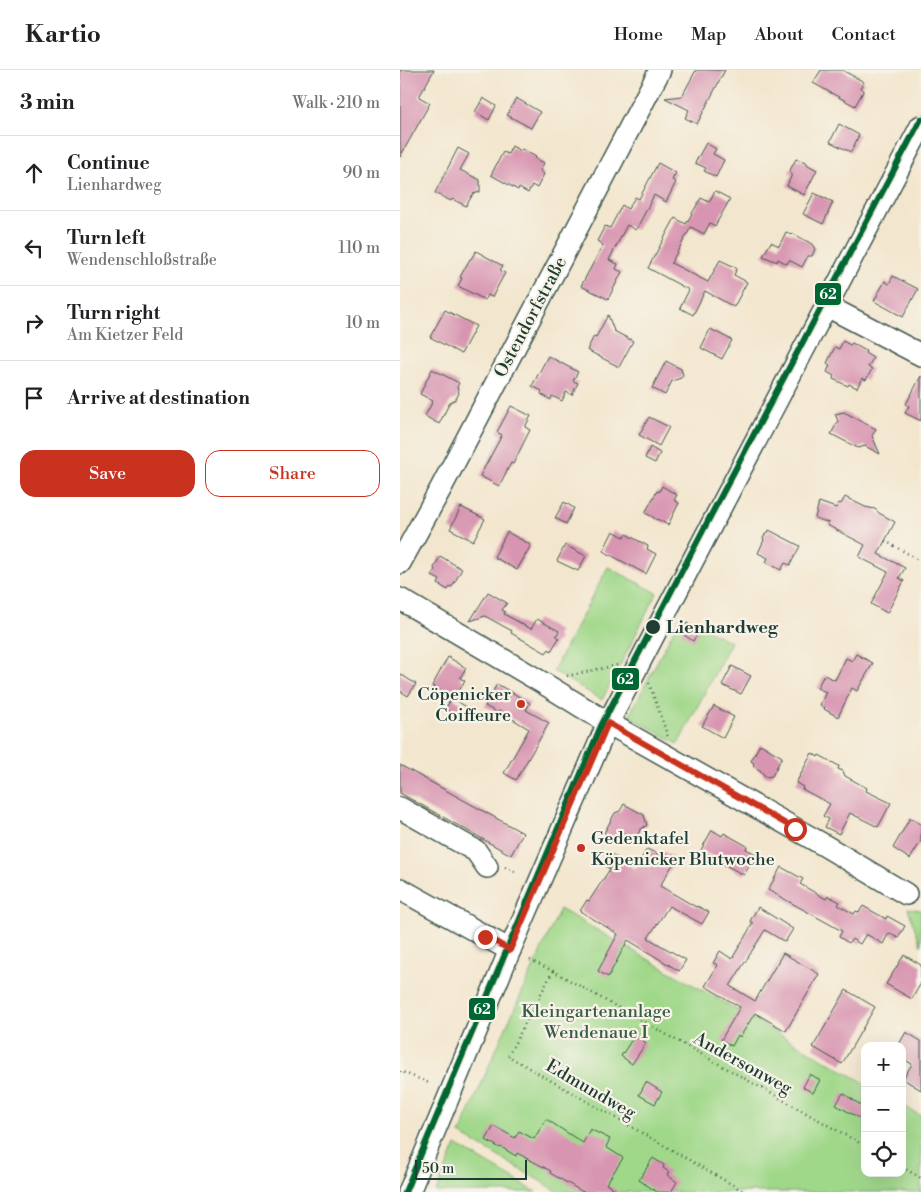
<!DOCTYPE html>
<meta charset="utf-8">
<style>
body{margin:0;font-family:"Libre Bodoni",serif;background:#f2f2f2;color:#202124}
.controls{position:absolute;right:15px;bottom:15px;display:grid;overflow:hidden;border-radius:10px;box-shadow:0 5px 20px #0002}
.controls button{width:45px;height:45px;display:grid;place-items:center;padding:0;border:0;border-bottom:1px solid #e0e0e0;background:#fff;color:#202124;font:25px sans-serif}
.scale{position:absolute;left:15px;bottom:12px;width:112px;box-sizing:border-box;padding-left:5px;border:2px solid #1f3d34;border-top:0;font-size:14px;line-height:18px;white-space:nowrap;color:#1f3d34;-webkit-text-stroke:4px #f7f3e8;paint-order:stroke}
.stop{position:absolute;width:15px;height:15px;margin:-11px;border:4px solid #c8321e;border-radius:50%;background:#fff}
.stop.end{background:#c8321e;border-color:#fff;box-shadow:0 1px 5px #0008}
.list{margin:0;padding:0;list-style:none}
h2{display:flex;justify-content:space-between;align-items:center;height:65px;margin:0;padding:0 20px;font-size:21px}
h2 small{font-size:16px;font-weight:400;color:#757577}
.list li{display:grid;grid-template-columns:32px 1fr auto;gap:15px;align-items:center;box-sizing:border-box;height:75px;padding:0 20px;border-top:1px solid #e0e0e0}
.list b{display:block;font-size:19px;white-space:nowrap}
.list p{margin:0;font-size:16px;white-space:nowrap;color:#757577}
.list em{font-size:16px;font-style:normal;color:#757577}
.actions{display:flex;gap:10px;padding:15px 20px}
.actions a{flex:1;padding:11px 0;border:1px solid #c8321e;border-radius:15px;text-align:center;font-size:18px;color:#c8321e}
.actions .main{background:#c8321e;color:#fff}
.icon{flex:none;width:28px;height:28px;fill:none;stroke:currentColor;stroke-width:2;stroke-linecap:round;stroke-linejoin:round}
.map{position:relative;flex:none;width:521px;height:1122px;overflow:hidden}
header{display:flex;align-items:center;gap:30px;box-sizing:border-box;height:70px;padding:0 25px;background:#fff;border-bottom:1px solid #e0e0e0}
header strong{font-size:24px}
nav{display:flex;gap:28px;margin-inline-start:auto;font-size:18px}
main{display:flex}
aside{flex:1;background:#fff}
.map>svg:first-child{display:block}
.green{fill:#a0d88a;stroke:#608a5f}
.building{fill:#d895b1}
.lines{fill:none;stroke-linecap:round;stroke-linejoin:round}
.minor-casing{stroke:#3f564b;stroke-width:24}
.path{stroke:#3f564b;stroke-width:2.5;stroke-dasharray:1 4;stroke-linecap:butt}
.minor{stroke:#fff;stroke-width:21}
.tram-1-casing{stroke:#f7f3e8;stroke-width:10}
.tram-1{stroke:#063;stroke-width:6}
.route{stroke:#c8321e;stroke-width:6}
.stop-dot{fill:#1f3d34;stroke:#f7f3e8;stroke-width:2}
.poi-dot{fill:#c8321e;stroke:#f7f3e8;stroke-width:2}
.labels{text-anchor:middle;stroke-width:4.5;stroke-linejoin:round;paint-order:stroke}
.street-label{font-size:18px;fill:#1f3d34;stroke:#f7f3e8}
.stop-label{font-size:18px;font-weight:bold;fill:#1f3d34;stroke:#f7f3e8;text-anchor:start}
.poi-label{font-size:18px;fill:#1f3d34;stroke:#f7f3e8;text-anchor:end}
.park-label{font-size:18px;fill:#395c45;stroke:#f7f3e8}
.line-badge{stroke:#f7f3e8;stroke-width:2}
.badge-label{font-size:14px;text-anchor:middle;font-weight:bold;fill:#fff}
</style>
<header>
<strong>Kartio</strong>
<nav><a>Home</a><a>Map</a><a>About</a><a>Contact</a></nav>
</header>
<main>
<aside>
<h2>3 min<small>Walk · 210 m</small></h2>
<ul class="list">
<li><svg class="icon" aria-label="ahead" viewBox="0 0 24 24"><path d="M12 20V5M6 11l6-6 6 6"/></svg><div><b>Continue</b><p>Lienhardweg</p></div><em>90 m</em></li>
<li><svg class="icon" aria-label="left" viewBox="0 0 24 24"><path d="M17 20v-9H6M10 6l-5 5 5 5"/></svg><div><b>Turn left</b><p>Wendenschloßstraße</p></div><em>110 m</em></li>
<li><svg class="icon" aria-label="right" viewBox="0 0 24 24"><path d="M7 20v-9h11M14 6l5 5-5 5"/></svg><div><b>Turn right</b><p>Am Kietzer Feld</p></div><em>10 m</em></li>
<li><svg class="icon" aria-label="arrive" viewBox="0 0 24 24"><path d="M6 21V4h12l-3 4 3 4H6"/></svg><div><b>Arrive at destination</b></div></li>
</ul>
<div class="actions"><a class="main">Save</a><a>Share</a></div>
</aside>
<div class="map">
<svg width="521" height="1122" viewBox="0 0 521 1122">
<rect width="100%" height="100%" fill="#f7f3e8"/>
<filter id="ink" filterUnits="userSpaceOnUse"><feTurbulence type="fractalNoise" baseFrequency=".02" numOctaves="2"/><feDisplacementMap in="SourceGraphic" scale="10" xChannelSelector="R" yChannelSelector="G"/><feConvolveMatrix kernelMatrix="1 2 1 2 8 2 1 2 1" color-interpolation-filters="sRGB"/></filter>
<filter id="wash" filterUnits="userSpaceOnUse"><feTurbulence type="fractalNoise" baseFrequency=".0096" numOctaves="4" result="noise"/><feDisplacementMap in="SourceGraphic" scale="20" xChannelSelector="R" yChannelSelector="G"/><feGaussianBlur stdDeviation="1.12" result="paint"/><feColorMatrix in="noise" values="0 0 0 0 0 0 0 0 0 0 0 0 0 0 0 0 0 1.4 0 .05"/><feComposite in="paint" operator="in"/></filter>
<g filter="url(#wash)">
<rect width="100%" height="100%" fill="#f3e6ce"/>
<g class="green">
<polygon points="208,497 257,523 202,630 153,601"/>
<polygon points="281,546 331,572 278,674 229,646"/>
<polygon points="508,838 521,840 521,876"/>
<polygon points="160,839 465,1013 465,1103 502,1103 502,1035 521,1046 521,1122 159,1122 60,1064 94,984"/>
<polygon points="56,1075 136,1122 36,1122"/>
</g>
<g id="blocks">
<g class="building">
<polygon points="0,0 34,0 19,27 30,33 0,87"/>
<polygon points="296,0 325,0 297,54 285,48 289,40 265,28 282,26"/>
<polygon points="421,0 442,0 464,12 460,18 464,20 455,36 413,13"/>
<polygon points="83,28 96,36 89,50 75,42"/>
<polygon points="116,28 140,42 131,58 107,45"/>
<polygon points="439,54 459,65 451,82 430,72"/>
<polygon points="306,73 316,79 313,84 324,90 316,107 304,101 306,98 295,93"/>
<polygon points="112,76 121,81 122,79 136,87 135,88 144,93 140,101 144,104 137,118 132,115 128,123 119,118 118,120 91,105 103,82 108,84"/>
<polygon points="58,78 69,84 60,100 80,110 80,122 73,124 66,136 52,129 51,131 35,123"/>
<polygon points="396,89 406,92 408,95 417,100 404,125 387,116 392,104 389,102"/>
<polygon points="258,93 276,103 272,110 276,112 266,132 254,125 236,160 227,155 209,190 218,194 216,199 222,202 208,229 181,216 203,175 197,171 205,156 210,158 222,135 228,139 235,127 239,129"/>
<polygon points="315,121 330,129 315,156 310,153 304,164 291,157 271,193 308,212 320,190 337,198 334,205 347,212 334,237 305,221 293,245 280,238 289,220 248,198 275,148 286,154 301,128 309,132"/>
<polygon points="414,123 433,132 423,154 403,144"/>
<polygon points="386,162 391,164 392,163 412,174 415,179 412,186 408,186 402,197 389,190 387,194 378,189 377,192 363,186 371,172 379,176"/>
<polygon points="76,181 103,196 100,200 105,203 92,227 88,225 85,230 58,216 62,208 60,207 70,189 71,189"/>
<polygon points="493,206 518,219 503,247 474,231 485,211 489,214"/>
<polygon points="45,240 76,256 61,284 30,267"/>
<polygon points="208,245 214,261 233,271 219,297 187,280 194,266 196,267"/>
<polygon points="310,259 332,270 322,289 301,278"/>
<polygon points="443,271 450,275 452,273 466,281 465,283 473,288 468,297 472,299 466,310 462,308 457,318 449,314 448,316 433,309 434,306 427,302 430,295 427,293 435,277 439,279"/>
<polygon points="148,286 178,302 173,311 178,313 172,325 166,322 162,331 152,326 151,330 141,324 142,321 132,316"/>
<polygon points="266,291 281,299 283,305 281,308 272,311 265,325 252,318"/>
<polygon points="32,299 59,313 57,317 59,323 56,329 50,332 39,354 25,346 33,331 20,324"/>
<polygon points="521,306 521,351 505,343 509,336 506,334"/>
<polygon points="111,336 131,346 125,357 130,360 113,394 111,393 99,416 80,406 102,365 97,362"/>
<polygon points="444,342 476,359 472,366 480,384 465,376 458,378 431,364 438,351 435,344"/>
<polygon points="249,347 269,357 259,376 239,365"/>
<polygon points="250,377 260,383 255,393 245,388"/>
<polygon points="262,416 277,425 274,430 279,433 268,455 259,450 255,449 253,447 245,443 257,421 259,422"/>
<polygon points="445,427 465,437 475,439 479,443 495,452 478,484 505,498 499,508 504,511 487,543 471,534 488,502 459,487 465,475 427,455 429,453 415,448 419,432 436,438 439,433 441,434"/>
<polygon points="164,432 174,438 166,454 155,448"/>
<polygon points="61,437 85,449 73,471 50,459"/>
<polygon points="369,460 400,476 390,495 385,493 381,500 366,492 368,488 358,483 364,470 363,468 366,463 368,463"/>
<polygon points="213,461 224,467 226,464 248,476 247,479 256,484 246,504 203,481"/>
<polygon points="107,462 131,475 117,500 94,487"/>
<polygon points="165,475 186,486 178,501 157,491"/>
<polygon points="40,486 62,499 52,517 50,516 48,520 38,514 40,510 32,506 35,501 34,498"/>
<polygon points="88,522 107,533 102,540 105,542 104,544 131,559 137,549 159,561 156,566 159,568 151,581 149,579 146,583 111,563 112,561 85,546 70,551"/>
<polygon points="287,553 299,561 293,571 281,563"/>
<polygon points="456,584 473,593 457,621 452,618 438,647 424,639 425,638 420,635 426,622 417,618 424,605 435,610 446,588 452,591"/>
<polygon points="48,587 66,598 60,608 65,611 54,629 68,638 60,649 45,639 52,628 32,616"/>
<polygon points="332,596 351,606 341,624 322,615"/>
<polygon points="0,604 16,614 8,626 0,621"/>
<polygon points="97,614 130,633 126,640 149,653 116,710 104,703 129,659 99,641 98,643 85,636"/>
<polygon points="314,636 334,647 323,668 302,656"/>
<polygon points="360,674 382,687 372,706 367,707 364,705 361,701 353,696 354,693 351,691"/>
<polygon points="412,683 418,687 419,685 439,696 438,699 443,701 445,706 467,718 466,721 491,733 478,757 450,743 439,764 425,757 429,749 423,746 430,734 402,719 403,717 396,713"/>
<polygon points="0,695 123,763 111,785 0,723"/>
<polygon points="224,734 244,745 247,755 241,759 235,769 220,761 215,770 204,763 215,743 220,741"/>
<polygon points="510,748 521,754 521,771 510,789 493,778"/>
<polygon points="312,760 322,766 324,763 347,776 346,779 356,784 344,805 316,790 317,789 301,780"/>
<polygon points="247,779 260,785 262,781 276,789 260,816 296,837 297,836 309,842 302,854 269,836 248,868 286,890 279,901 228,870 208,907 198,901 218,864 180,841 187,830 189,831 210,799 204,795 211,784 235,799"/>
<polygon points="381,797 403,809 400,814 426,829 428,826 440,832 438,835 454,844 456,841 459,842 463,836 486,849 487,846 505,856 498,868 489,863 483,874 466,864 460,874 452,869 449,873 439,867 442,861 368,820"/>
<polygon points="358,837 393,859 385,872 365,860 330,916 355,931 383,883 419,904 386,961 355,943 340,967 338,965 332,976 321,970 340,937 305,916 318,895 313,893 320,881 332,889 353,853 350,851"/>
<polygon points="504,885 521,895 521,913 512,929 486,914"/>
<polygon points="446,920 475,937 442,994 413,977"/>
<polygon points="506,962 521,971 521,1020 503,1009 512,994 502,988 502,976 498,976"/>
<polygon points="235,965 246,973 232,994 221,986"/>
<polygon points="410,1004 420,1010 413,1023 403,1017"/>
<polygon points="246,1012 262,1022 255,1034 239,1025"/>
<polygon points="443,1023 465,1038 465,1051 436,1035"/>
<polygon points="146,1049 183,1073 190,1059 210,1069 206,1077 223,1088 206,1114 220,1122 183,1122 150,1103 151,1101 117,1083 116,1086 101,1077 100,1078 86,1070 94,1056 115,1068 119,1061 134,1069"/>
<polygon points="253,1088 264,1095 263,1098 269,1102 267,1105 277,1112 271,1122 257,1122 239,1110"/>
</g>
</g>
</g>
<g filter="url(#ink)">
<use href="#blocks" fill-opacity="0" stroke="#3f564b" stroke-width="1"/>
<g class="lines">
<g class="minor-casing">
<g id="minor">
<polyline points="427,236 521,285"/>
<polyline points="0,493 41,418 260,0"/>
<polyline points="0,529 143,613 208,653 422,774 506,824"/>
<polyline points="0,738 76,781 87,797"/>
<polyline points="0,819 110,880"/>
<polyline points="9,1122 110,880 208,653 314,450 521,56"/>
</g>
</g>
<g class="path">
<polyline points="485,471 521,491"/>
<polyline points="167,606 217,595"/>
<polyline points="249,613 268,667"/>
<polyline points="105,797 117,803"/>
<polyline points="130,890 153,901 465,1076"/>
<polyline points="153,901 108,986 345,1122"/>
<polyline points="0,1002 0,1001 29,1013"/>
<polyline points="502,1097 521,1108"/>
</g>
<use href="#minor" class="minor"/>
<g class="tram-1-casing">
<polyline id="tram-1" points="5,1122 201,656 310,447 521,49"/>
</g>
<use href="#tram-1" class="tram-1"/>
</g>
</g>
<g class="lines" filter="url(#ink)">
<polyline class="route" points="85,867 89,868 110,880 208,653 395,759"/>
</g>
<circle class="stop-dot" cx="253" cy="557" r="8"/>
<g class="poi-dot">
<circle cx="121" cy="634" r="5"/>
<circle cx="181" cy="778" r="5"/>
</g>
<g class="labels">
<g class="street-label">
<text transform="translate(130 247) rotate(-62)" y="6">Ostendorfstraße</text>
<text transform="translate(343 993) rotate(29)" y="6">Andersonweg</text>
<text transform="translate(191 1019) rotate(30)" y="6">Edmundweg</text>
</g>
<g class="stop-label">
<text x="266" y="563">Lienhardweg</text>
</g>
<g class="poi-label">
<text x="111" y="630">Cöpenicker<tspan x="111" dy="21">Coiffeure</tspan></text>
<text x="191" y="774" text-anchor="start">Gedenktafel<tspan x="191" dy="21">Köpenicker Blutwoche</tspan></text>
</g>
<g class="park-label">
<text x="196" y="947">Kleingartenanlage<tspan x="196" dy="21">Wendenaue I</tspan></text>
</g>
</g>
<g class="line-badge">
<rect x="414" y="212" width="28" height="24" rx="5" fill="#063"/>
<rect x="211" y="597" width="29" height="24" rx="5" fill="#063"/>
<rect x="68" y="927" width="28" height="24" rx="5" fill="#063"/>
</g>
<g class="badge-label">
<text x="428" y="229">62</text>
<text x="225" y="614">62</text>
<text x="82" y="944">62</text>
</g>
</svg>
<div class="controls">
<button>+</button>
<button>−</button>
<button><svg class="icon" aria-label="locate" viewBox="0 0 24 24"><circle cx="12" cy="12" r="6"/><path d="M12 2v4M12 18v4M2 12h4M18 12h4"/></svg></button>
</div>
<div class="scale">50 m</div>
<div class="stop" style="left:395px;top:759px"></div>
<div class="stop end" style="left:85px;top:867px"></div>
</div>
</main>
